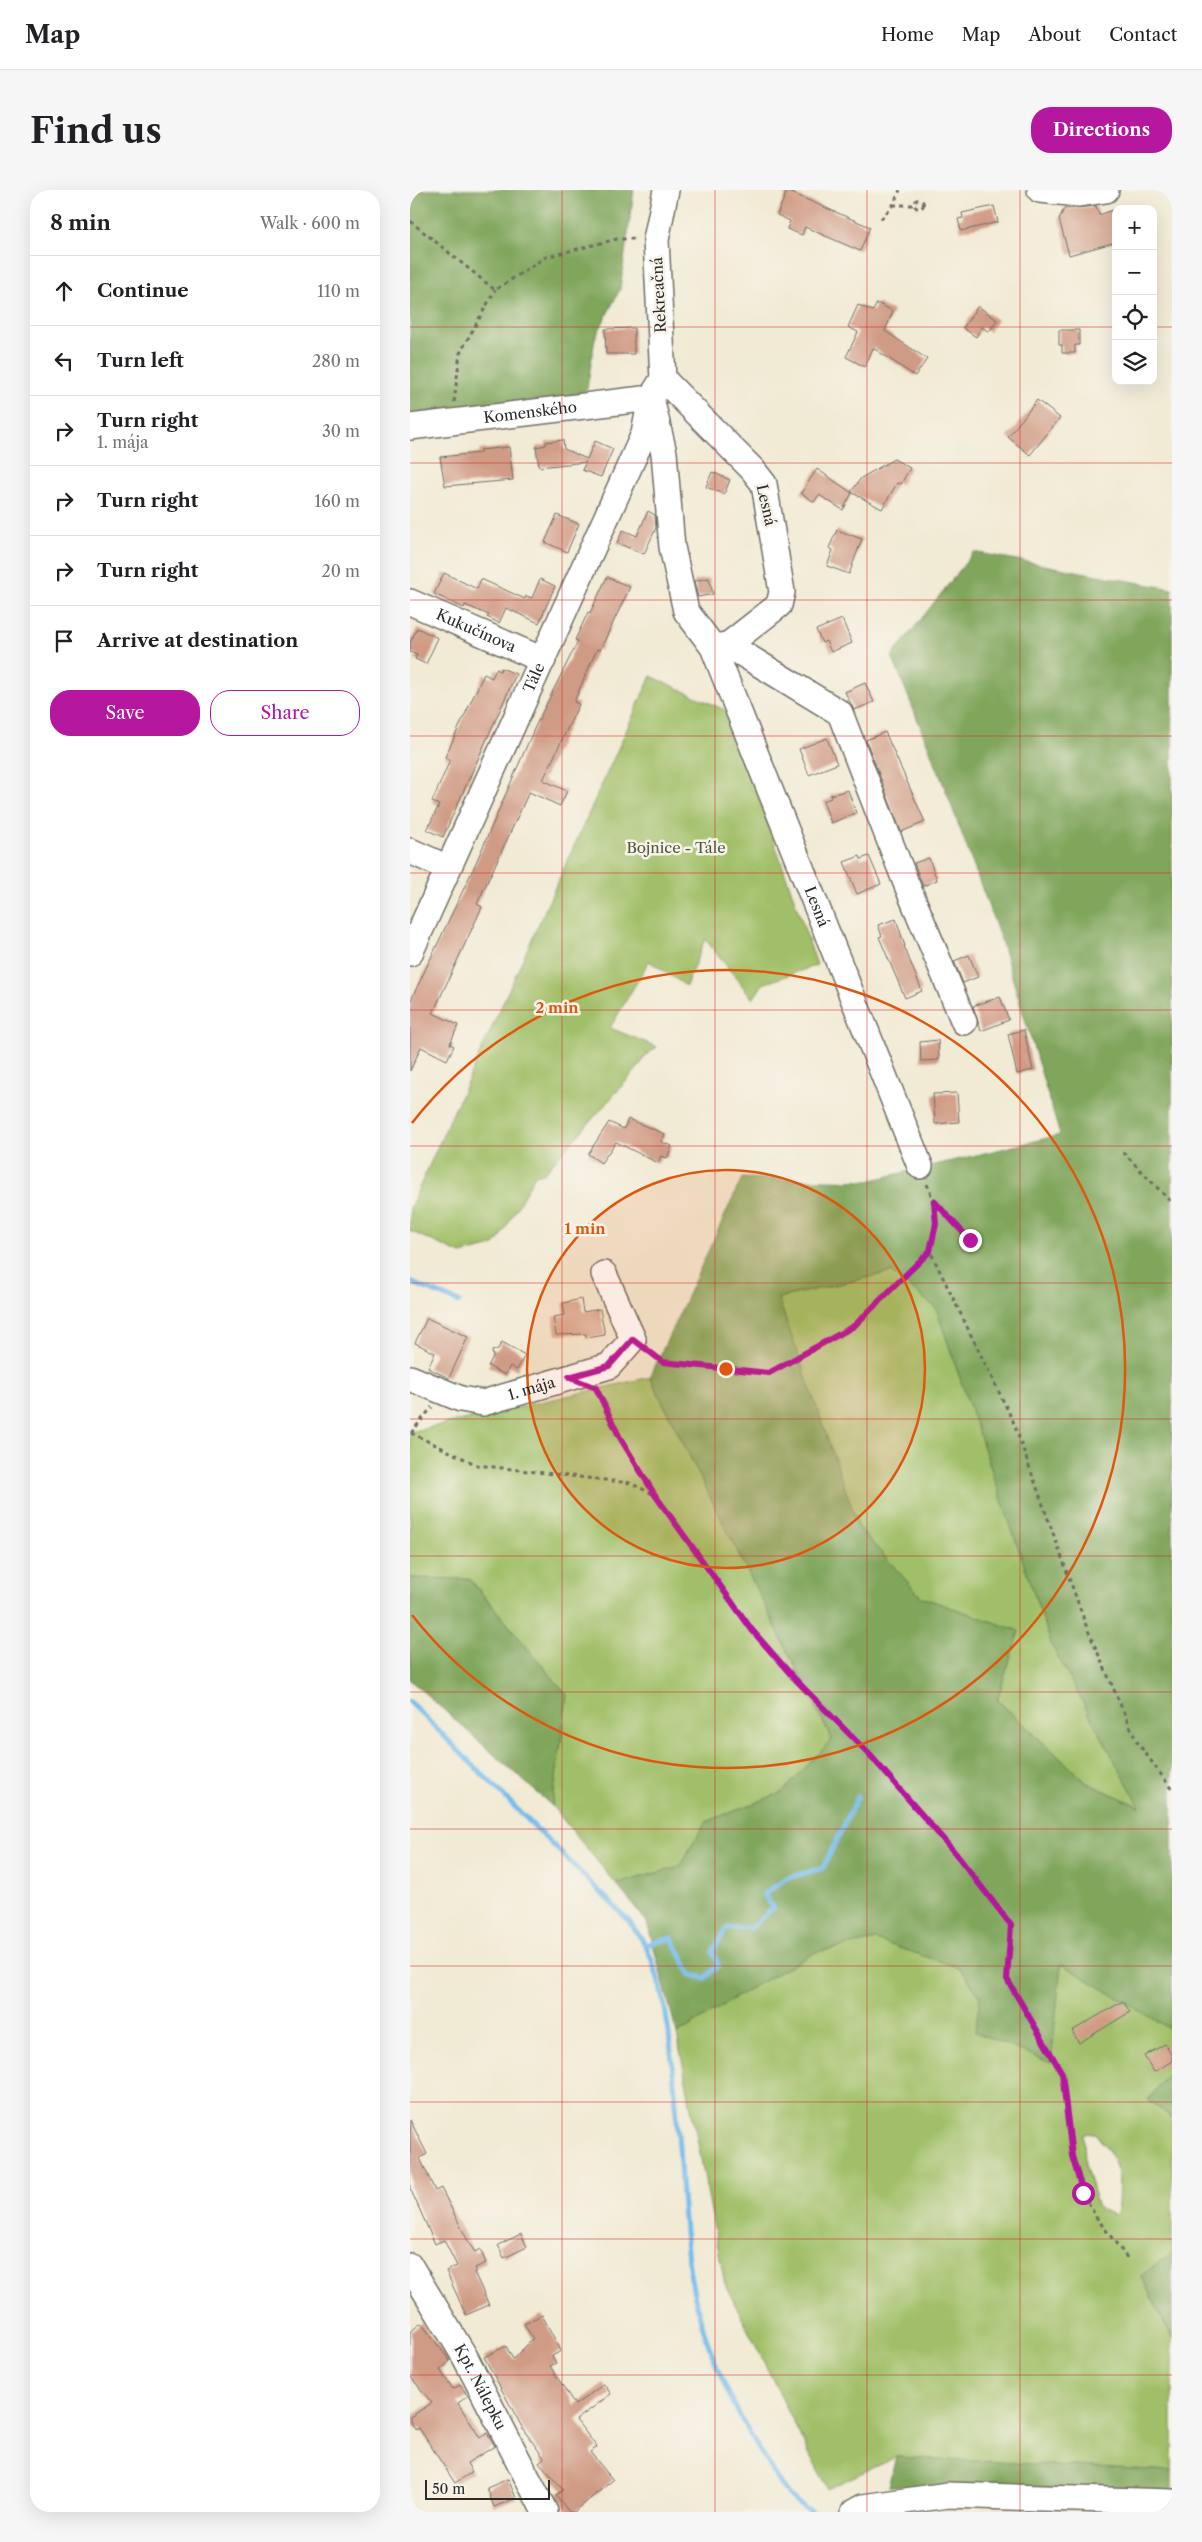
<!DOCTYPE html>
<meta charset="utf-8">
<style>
body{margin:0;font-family:"Libre Caslon Text",serif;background:#f6f6f6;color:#202124}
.controls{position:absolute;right:15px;top:15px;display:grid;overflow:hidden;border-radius:10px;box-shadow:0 5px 20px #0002}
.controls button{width:45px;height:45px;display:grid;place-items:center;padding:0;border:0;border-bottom:1px solid #e0e0e0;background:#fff;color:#202124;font:25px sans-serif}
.scale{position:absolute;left:15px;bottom:12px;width:125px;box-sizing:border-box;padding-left:5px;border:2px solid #2b2b2b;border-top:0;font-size:14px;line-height:18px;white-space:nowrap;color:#2b2b2b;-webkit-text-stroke:4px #f7f3e8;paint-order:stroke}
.stop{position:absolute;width:15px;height:15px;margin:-11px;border:4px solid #b5179e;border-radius:50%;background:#fff}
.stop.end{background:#b5179e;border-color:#fff;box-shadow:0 1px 5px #0008}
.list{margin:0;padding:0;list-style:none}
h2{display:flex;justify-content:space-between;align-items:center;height:65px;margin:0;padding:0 20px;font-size:21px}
h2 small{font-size:16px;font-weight:400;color:#757577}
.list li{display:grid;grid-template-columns:32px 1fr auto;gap:15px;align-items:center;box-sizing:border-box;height:70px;padding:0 20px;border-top:1px solid #e0e0e0}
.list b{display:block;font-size:19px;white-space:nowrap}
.list p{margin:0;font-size:16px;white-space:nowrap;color:#757577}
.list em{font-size:16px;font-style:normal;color:#757577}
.actions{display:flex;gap:10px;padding:15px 20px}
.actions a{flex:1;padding:11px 0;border:1px solid #b5179e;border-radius:20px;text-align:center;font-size:18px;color:#b5179e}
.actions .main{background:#b5179e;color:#fff}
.icon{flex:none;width:28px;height:28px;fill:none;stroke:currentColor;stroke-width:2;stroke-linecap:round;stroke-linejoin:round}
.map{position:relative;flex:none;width:762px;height:2322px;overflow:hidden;border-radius:20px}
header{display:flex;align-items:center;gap:30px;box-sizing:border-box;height:70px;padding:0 25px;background:#fff;border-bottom:1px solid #e0e0e0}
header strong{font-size:24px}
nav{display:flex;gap:28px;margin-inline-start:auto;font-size:18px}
.intro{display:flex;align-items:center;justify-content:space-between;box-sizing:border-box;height:120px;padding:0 30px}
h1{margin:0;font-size:35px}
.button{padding:12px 22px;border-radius:20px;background:#b5179e;color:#fff;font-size:18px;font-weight:700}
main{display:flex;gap:30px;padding:0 30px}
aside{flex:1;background:#fff;border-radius:20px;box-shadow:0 5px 20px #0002}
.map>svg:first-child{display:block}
.green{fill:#a0bf67;stroke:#667549;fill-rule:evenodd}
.forest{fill:#80a65c;stroke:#566844;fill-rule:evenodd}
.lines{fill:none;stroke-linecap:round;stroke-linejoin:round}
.stream{stroke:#75bced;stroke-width:5}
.building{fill:#d09b85}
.minor-casing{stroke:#706e66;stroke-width:28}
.path{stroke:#706e66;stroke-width:3;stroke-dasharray:4 4;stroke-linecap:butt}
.minor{stroke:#fff;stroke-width:25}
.route{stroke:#b5179e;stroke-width:6}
.grid{fill:none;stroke:#d62828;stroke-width:1;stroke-opacity:0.55}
.ring{fill:none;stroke:#df570e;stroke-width:2.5}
.labels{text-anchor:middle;stroke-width:5;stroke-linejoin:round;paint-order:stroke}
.street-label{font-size:15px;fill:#2b2b2b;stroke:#f7f3e8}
.park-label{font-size:15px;fill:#4e573d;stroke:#f7f3e8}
.centre{fill:#df570e;stroke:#f7f3e8;stroke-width:2.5}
.ring-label{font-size:15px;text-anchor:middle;font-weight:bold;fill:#df570e;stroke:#f7f3e8;stroke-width:5;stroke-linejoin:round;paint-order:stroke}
</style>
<header>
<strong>Map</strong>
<nav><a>Home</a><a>Map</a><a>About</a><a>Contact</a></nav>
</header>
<div class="intro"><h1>Find us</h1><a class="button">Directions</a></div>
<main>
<aside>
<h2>8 min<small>Walk · 600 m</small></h2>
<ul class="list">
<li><svg class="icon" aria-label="ahead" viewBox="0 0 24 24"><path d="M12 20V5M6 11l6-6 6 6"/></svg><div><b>Continue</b></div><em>110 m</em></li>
<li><svg class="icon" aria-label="left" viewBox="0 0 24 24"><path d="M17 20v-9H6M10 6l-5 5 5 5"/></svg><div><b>Turn left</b></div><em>280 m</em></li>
<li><svg class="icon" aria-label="right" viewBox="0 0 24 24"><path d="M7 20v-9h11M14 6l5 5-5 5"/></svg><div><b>Turn right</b><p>1. mája</p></div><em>30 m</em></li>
<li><svg class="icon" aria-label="right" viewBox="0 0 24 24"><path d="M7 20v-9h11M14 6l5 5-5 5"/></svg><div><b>Turn right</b></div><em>160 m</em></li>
<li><svg class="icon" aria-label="right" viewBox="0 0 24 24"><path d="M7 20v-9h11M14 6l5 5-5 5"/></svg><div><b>Turn right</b></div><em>20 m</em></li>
<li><svg class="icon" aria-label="arrive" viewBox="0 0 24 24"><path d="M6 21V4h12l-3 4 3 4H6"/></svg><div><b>Arrive at destination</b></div></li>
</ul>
<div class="actions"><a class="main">Save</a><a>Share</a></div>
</aside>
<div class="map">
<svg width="762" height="2322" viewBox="0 0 762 2322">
<rect width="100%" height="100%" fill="#f7f3e8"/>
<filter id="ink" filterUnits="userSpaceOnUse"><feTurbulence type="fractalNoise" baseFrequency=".02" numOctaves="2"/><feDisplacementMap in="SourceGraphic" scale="10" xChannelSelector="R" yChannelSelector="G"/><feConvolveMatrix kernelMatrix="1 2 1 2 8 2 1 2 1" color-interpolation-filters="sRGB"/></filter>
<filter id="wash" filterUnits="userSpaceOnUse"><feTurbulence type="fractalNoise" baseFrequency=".0096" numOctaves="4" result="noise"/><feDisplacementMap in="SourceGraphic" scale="20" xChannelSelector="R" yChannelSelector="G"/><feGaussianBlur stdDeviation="1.12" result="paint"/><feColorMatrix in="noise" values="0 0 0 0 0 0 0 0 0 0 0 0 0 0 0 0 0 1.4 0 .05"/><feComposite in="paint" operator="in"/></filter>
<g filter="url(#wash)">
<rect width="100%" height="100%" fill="#f1ead4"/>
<g class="green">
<polygon points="241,486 319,522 407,775 353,794 343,809 295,749 276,796 239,771 200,838 247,857 236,865 228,878 134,983 125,985 89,1050 83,1056 51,1064 0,1041 0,1018"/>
<polygon points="481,1082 526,1118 642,1456 731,1617 677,1593 587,1510 609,1441 511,1407 449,1338 368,1108"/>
<polygon points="240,1187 422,1550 373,1602 296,1632 269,1677 206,1694 142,1616 157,1505 60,1389 0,1388 0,1242"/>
<path d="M466,1750l84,28 20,29 71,66 9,-100 112,67v39l-24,31 24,18v134l-31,24 31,62v133l-276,-14 -69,32 -102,-205 -48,-250 72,-45 67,-37zM685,1943c27,34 25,41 22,83l-19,-8 -13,-44 -1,-30z"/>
</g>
<g class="forest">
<polygon points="0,0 224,0 210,99 185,148 177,199 165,210 0,231"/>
<path d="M564,362l198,37v1441l-111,-66 -10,99 -76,-31 5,-35 -20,-29 -84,-28 -60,12 -67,37 -72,45 -30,-112 -31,-38 63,-17 27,-45 77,-30 49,-53 -182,-362 92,-199 126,3 192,-46 -59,-195 -56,-152 -53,-132zM481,1082l45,36 116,338 88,161 -53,-24 -90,-83 22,-69 -98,-34 -62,-69 -81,-230z"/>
<polygon points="0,1388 59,1389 157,1505 142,1616 0,1490"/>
<polygon points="762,1879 762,1928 738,1910"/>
<polygon points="762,2062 762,2148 731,2086"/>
<polygon points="486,2267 762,2281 762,2322 668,2300 478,2296"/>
</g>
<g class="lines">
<g class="stream">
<polyline points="0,1092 49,1112"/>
<path d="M0,1512l219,219c5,8 13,17 17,25 18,39 23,83 27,125 6,57 7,113 13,170 6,72 33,143 71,205 15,24 28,53 55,66"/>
<polyline points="235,1755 262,1748 281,1785 295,1788 308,1776 303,1761 316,1738 341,1738 363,1718 354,1704 377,1688 413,1678 448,1606"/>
</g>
</g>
<g id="blocks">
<g class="building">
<polygon points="377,1 460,37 450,61 395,37 392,45 377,39 380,31 367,25"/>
<polygon points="584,16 588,32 551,41 548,29 553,28 552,23"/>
<polygon points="686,16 689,25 706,19 706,52 659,65 649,29 654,19"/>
<polygon points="467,113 483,121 475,141 517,169 505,186 463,158 455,177 436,167 448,142 438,137 448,115 463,121"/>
<polygon points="568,116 587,130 579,142 572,137 566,147 553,138"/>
<polygon points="224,138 224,164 196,164 195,139"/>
<polygon points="649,140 669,140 669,155 665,155 665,163 652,163 652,155 649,155"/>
<polygon points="627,210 650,228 620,265 598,247"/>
<polygon points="153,250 154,259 177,269 185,251 203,259 191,287 172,280 176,272 129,277 126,257 136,255 136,252"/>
<polygon points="99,257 103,290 35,296 30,267 70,263 70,260"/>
<polygon points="484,269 500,278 491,294 487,293 472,319 441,302 451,288"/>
<polygon points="407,279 442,303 433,320 409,305 404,312 391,303"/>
<polygon points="302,282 320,290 314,304 296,297"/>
<polygon points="238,321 245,325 246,338 234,364 207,353 213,340 227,346"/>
<polygon points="147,325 169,334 157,362 135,352"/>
<polygon points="427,340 452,349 439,384 417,376 423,360 419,358"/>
<polygon points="34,383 67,399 71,389 115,409 116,406 122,408 130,389 145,396 129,433 96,418 89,433 77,427 79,425 55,415 54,418 24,404"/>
<polygon points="197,387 220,397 190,460 187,459 164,512 169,514 133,590 157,601 150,616 119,602 67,714 72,717 23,823 48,835 40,854 44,856 37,870 11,857 0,881 0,812 65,675 125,537 168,451 165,450 178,422 180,423"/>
<polygon points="299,388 303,404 288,407 284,391"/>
<polygon points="432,429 442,453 421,462 416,451 412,453 406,440"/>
<polygon points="7,438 28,448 16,474 5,469 7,465 0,462 0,453"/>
<polygon points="91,478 106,484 33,647 17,640 29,615 22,612 40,570 35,567 74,484 82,488 86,479 90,481"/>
<polygon points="455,493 464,512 444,520 435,502"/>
<polygon points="475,542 515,632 491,642 456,550"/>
<polygon points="417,548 427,574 399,585 389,559"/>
<polygon points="438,600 446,623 421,633 413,611 421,608 420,605"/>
<polygon points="450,666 451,669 459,666 471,694 447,704 434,672"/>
<polygon points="519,668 527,690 513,696 504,673"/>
<polygon points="486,729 495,756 494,756 512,801 495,808 469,747 472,746 468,735"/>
<polygon points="559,765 568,787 553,793 544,771"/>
<polygon points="590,807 599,830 571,841 563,816"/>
<polygon points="614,840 623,880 607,884 598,844"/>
<polygon points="528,850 529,870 511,871 510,852"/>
<polygon points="547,903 549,932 525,934 523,904"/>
<polygon points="218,929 255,944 251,952 262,956 257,968 251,966 248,973 206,952 191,973 178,964 199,932 214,939"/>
<polygon points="171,1109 173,1122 190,1119 195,1145 176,1148 176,1144 146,1145 143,1127 155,1125 153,1113"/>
<polygon points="17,1128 58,1147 39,1188 18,1178 25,1163 5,1153"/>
<polygon points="92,1152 115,1165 107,1180 100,1176 95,1185 78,1176 83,1167 82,1161 88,1159"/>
<polygon points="713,1811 720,1822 669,1853 662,1841"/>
<polygon points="755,1854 762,1866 762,1871 744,1882 734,1866"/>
<polygon points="0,1930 17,1964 10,1968 25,2001 31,1998 60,2055 65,2062 70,2059 76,2073 65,2078 66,2081 64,2082 79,2115 56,2125 36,2081 47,2076 34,2050 25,2054 0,1998"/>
<polygon points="111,2044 117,2057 94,2068 88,2055"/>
<polygon points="132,2125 151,2161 142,2166 146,2173 140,2176 165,2215 194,2194 201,2204 166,2230 187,2257 180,2262 203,2290 164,2322 159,2322 146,2305 153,2300 129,2272 134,2268 113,2239 74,2167 96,2156 103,2169 123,2149 114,2134"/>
<polygon points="11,2133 40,2171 30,2180 43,2199 50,2195 58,2206 48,2213 70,2248 77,2243 85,2256 57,2273 62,2282 45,2293 9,2238 6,2240 0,2231 0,2227 22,2213 0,2186 0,2142"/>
<polygon points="98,2289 106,2308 84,2317 77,2298"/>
</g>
</g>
</g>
<g filter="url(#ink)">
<use href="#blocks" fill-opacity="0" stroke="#706e66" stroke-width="1"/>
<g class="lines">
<g class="minor-casing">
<g id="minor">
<polyline points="630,0 669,4 696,0"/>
<polyline points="253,189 343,280 354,294 372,402 369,415 318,455"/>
<path id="s1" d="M241,208l13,55 8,94 14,64 27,36 207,519"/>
<path id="s2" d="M0,237l241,-29"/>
<path id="s3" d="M0,412l133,58"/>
<polyline points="303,457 318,455 430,523 496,693 554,832"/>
<polyline points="0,661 38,678"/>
<path id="s4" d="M0,763l234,-519 7,-36 12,-19 -7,-139 10,-50"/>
<path id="s5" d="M0,1188l51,21 22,4 126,-37 24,-27 -29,-65"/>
<path id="s6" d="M0,2076l55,91 80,155"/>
<polyline points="444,2322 453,2317 538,2305 762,2312"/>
</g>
</g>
<g class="path">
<circle cx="509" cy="14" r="4.5"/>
<polyline points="483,15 504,15"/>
<polyline points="471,29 483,15 490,0"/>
<polyline points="0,31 85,100 136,67 207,49 226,49"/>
<polyline points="44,212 50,163 85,100"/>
<polyline points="713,962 762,1013"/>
<path d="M517,994c10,24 9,42 3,67l83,170 74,207 49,112 36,50"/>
<polyline points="525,1011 560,1050"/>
<polyline points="237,1160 253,1172 359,1183 444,1136 520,1061"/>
<polyline points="187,1199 209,1246 245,1305 342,1440 384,1488 460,1565 546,1664 601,1735 597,1789 652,1883 662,1966 673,2003 686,2027 718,2069"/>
<polyline points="1,1243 67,1275 220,1293 245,1305"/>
<polyline points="1,1243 22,1217"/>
</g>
<use href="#minor" class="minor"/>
</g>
</g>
<g class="lines" filter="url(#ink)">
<polyline class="route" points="560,1050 524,1011 526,1034 520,1061 444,1136 359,1183 253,1172 223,1149 199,1176 159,1187 186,1198 209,1246 245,1305 342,1440 384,1488 460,1565 546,1664 601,1735 597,1789 652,1883 662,1966 673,2003"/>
</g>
<path class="grid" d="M152,0v2322M305,0v2322M457,0v2322M610,0v2322M0,137h706M743,137h19M0,273h762M0,410h762M0,546h762M0,683h762M0,820h762M0,956h762M0,1093h762M0,1229h762M0,1366h762M0,1502h762M0,1639h762M0,1776h762M0,1912h762M0,2049h762M0,2185h762"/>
<circle cx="316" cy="1179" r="199" fill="#df570e" fill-opacity=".12"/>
<g class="ring">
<circle cx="316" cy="1179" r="199"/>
<path d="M2 933A399 399 0 1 1 2 1425"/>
</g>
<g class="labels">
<g class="street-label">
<text transform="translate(249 105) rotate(-93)" y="5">Rekreačná</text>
<text dy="5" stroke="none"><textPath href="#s2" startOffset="121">Komenského</textPath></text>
<text transform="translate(356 315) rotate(77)" y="5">Lesná</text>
<text dy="5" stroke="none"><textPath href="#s3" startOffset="72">Kukučínova</textPath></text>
<text dy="5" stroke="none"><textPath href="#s4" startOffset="302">Tále</textPath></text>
<text dy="5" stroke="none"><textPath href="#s1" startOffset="541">Lesná</textPath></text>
<text dy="5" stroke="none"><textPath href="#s5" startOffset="128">1. mája</textPath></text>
<text dy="5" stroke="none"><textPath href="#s6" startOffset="140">Kpt. Nálepku</textPath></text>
</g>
<g class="park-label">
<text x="266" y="663">Bojnice - Tále</text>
</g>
</g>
<circle cx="316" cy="1179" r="8" class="centre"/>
<g class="ring-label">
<text x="147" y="823">2 min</text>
<text x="175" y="1044">1 min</text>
</g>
</svg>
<div class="controls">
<button>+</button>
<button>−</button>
<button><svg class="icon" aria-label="locate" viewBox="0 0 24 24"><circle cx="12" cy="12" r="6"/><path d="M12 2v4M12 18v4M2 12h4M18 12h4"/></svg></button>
<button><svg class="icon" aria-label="layers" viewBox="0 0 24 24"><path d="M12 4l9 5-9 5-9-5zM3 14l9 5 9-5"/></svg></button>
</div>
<div class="scale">50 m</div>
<div class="stop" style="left:673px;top:2003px"></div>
<div class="stop end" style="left:560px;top:1050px"></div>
</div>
</main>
